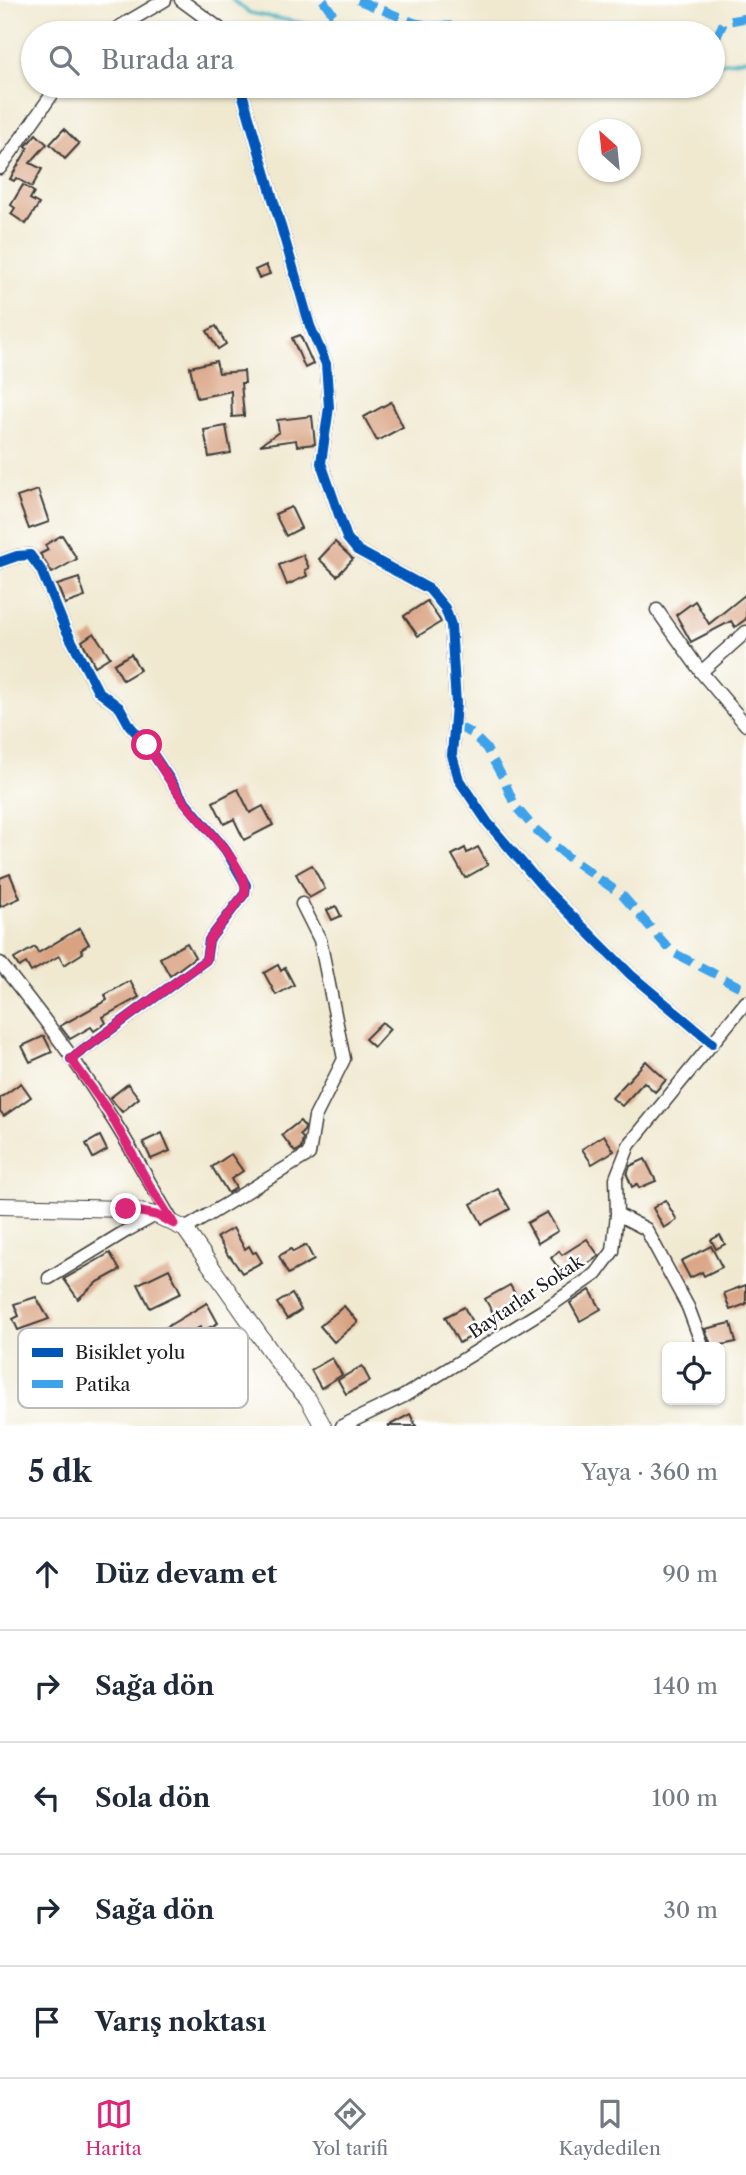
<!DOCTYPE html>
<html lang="tr">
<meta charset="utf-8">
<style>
body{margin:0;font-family:"Libre Caslon Text",serif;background:#f2f2f3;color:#1f2937}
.controls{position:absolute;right:21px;bottom:21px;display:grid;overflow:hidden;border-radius:10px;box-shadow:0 2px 5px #0004}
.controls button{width:63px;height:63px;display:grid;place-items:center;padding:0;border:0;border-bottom:2px solid #e0e1e3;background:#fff;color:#1f2937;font:35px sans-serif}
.compass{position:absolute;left:578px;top:119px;width:63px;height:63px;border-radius:50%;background:#fff;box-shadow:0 2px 5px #0004;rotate:333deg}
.stop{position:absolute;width:21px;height:21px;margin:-16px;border:5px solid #db2777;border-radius:50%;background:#fff}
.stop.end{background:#db2777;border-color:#fff;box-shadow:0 2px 7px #0008}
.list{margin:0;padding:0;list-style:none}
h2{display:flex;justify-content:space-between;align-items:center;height:91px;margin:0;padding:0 28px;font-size:30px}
h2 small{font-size:23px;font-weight:400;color:#747a83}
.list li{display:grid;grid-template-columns:46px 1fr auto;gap:21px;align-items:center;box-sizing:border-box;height:112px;padding:0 28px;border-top:2px solid #e0e1e3}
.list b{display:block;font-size:26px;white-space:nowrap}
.list em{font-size:23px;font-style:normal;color:#747a83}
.icon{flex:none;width:38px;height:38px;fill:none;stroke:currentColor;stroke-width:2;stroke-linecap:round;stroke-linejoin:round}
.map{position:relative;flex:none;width:746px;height:1426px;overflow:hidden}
.search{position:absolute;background:#fff;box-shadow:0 2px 5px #0004;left:21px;right:21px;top:21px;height:77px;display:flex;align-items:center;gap:18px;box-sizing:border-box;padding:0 24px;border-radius:38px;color:#747a83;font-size:26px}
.sheet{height:651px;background:#fff}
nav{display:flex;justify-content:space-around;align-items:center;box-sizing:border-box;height:98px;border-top:2px solid #e0e1e3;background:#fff;font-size:19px;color:#747a83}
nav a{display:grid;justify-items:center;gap:4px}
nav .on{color:#db2777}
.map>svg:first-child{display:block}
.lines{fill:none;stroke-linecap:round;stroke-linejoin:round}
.stream{stroke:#3fadbd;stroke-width:3.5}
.building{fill:#d9a382}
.minor-casing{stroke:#3c3b37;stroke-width:15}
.major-casing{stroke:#3c3b37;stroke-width:18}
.minor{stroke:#fff;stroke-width:12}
.major{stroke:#fff;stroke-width:16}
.quiet{stroke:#3da2ea;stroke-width:9;stroke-dasharray:18 9;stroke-linecap:butt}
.cycleway-casing{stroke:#fff;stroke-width:15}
.cycleway{stroke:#0057b8;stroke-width:10}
.route{stroke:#db2777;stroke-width:9}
.labels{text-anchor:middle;stroke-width:5;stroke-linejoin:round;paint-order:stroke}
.street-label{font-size:18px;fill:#1c1c1c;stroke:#fff}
.key{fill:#fff;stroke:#bbb;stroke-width:2}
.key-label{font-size:19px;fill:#1c1c1c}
</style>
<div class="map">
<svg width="746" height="1426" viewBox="0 0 746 1426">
<rect width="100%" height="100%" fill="#fff"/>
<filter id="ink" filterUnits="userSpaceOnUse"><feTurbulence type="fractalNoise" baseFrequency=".0143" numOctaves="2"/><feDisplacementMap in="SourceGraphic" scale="14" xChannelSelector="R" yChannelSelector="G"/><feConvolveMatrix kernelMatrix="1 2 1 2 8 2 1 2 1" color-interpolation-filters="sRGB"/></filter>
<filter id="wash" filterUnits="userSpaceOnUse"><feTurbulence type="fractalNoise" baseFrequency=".00686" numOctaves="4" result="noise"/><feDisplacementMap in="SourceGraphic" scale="28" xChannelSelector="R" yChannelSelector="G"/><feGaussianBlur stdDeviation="1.57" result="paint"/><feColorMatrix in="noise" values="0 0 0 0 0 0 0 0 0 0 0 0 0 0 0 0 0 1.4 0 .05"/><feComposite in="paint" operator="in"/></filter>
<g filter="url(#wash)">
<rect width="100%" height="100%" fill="#f0e9d0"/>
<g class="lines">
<g class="stream">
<polyline points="232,0 250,13 355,33"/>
<polyline points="713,64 746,59"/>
</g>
</g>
<g id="blocks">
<g class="building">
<polygon points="64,129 79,144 65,159 50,144"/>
<polygon points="36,134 47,144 30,163 42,169 32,187 16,178 14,181 10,179 28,148 26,146"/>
<polygon points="23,185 34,192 30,199 39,204 26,224 11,214 15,208 11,205"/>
<polygon points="266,265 270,274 259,278 255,270"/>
<polygon points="216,326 226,344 218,349 207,331"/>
<polygon points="300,335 313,364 305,368 292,338"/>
<polygon points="216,361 219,373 244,371 245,383 241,383 244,416 232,417 231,391 197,398 190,367"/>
<polygon points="391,402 403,427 377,441 364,417"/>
<polygon points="312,416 315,444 297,446 296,440 260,445 279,432 277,420"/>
<polygon points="226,426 231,453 209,457 204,430"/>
<polygon points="38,490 49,522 29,529 17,497"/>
<polygon points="291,507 301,528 286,536 275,514"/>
<polygon points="62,535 77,559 52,573 40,554 48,550 45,545"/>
<polygon points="335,542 353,559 337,576 319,559"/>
<polygon points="303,555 309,568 305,570 307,576 287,585 279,565"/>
<polygon points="79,578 85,597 65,604 57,585"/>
<polygon points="746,594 746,619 735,627 731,621 691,642 676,615 695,601 709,624"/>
<polygon points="427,601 441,622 418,636 404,616"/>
<polygon points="94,633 110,657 95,666 82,641"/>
<polygon points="131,654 140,670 123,680 114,664"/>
<polygon points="238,789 250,813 263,806 273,825 244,840 234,819 224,824 213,802"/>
<polygon points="478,847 488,865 465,878 452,855 465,848 467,853"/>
<polygon points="312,865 325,889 309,898 296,874"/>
<polygon points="10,874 20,898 0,907 0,878"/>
<polygon points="336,906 341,916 332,920 327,910"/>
<polygon points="80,928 89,944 81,949 83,953 64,965 59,956 31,972 26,963 19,967 14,959 35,947 38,953"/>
<polygon points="187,943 195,957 170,976 160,958"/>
<polygon points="278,965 281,971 285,968 294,985 276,995 264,973"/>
<polygon points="130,981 139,997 103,1017 106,1023 94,1031 91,1027 70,1039 60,1026 107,1000 105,995"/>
<polygon points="382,1022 390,1029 374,1047 365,1039"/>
<polygon points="44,1036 52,1052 30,1062 22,1046"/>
<polygon points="646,1061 666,1080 655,1092 644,1082 622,1106 612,1098"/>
<polygon points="21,1083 31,1097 4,1116 0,1111 0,1098"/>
<polygon points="128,1084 139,1098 122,1112 110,1098"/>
<polygon points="300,1121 305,1127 304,1131 300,1135 303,1138 301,1149 295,1152 282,1135"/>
<polygon points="162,1133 170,1151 151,1159 143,1142"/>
<polygon points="604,1135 614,1151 592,1164 582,1149"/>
<polygon points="100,1136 107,1150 93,1158 86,1144"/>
<polygon points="231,1154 243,1171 231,1179 236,1188 228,1193 212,1167"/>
<polygon points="645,1159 656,1181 639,1188 637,1184 632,1187 627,1175 630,1166"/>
<polygon points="498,1189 510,1209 482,1224 471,1204"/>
<polygon points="665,1200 677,1220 664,1228 653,1208"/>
<polygon points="547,1212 558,1231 538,1243 527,1223"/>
<polygon points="233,1228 245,1249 249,1246 253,1253 256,1252 262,1262 242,1273 230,1256 229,1257 217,1237"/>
<polygon points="720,1235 725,1244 716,1249 711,1240"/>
<polygon points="587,1239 599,1256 566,1278 551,1258 559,1251 562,1255"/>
<polygon points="306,1245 314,1260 288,1274 279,1256 291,1249 293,1252"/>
<polygon points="711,1246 722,1267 704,1276 702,1272 690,1278 681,1261"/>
<polygon points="110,1253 120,1270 96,1283 78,1299 64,1279"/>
<polygon points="169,1269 181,1293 150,1308 138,1284"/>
<polygon points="510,1285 522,1306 497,1320 485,1299"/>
<polygon points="746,1285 746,1304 730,1310 724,1293"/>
<polygon points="590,1290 601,1309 580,1321 570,1303"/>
<polygon points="292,1294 301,1310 287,1319 277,1303"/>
<polygon points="36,1297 49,1319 18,1330 13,1319 19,1316 14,1304"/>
<polygon points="207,1303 218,1323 203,1331 200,1327 176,1341 181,1350 161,1361 148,1338"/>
<polygon points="344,1306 358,1322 334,1342 320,1326"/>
<polygon points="464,1307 478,1333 459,1343 445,1317"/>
<polygon points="731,1323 736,1342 712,1347 705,1329"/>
<polygon points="332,1358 342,1375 321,1388 311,1370"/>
<polygon points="362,1366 370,1381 346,1394 338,1380"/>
<polygon points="410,1414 416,1426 388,1426"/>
</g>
</g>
</g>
<g filter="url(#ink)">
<use href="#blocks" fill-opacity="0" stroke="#3c3b37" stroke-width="2"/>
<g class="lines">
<g class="minor-casing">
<g id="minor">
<polyline points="181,0 219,28 221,33"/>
<polyline points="109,33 165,0"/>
<polyline points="240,86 310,326 326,364 329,407 321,463 347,538 357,550 429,589 445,608 451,625 456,704 452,755 459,780 488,823 542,886 631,975 712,1043"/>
<polyline points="0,168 58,86"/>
<polyline points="0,562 17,556 30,555 41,570 65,628 98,691 120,708 130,726 147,745 183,799 225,849 246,885 245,893 209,940 206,960 71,1059"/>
<polyline points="657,610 701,672 746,725"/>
<polyline points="701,672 746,632"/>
<path d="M0,963c38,47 76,97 108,149 24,36 43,75 66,112"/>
<polyline points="617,1214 646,1229 688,1307 703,1347"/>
<polyline points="185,1229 309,1154 315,1117 344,1059 320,940 302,904"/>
<polyline points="49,1278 126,1231 156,1215"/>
<polyline points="342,1426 404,1396 547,1308 596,1274 613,1251 617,1214 616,1178 629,1145 746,1002"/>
</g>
</g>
<g class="major-casing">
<polyline id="major" points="0,1206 126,1209 156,1215 185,1229 290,1379 308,1399 323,1426"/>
</g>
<use href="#minor" class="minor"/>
<use href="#major" class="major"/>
<g class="quiet">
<polyline points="323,0 335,17"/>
<polyline points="358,0 415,23 433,26 453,26 488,33"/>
<polyline points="713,37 717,36 724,22 746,18"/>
<polyline points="455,725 471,733 486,748 503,778 515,806 534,828 568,857 622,895 672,952 746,990"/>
</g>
<g class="cycleway-casing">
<g id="cycleway">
<polyline points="240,86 310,326 326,364 329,407 321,463 347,538 357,550 429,589 445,608 451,625 456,704 452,755 459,780 488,823 542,886 631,975 712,1043"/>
<polyline points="0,562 17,556 30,555 41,570 65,628 98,691 120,708 130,726 147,745 183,799 225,849 246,885 245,893 209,940 206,960 71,1059"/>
</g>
</g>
<use href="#cycleway" class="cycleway"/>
</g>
</g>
<g class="lines" filter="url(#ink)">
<path class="route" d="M126,1209l30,6 18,9 -24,-38 -41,-74 -38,-53 135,-99 3,-20 36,-47c4,-25 -47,-73 -62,-93 -13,-18 -24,-37 -36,-55"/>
</g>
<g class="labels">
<g class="street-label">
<text transform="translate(526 1297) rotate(-34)" y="6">Baytarlar Sokak</text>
</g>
</g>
<rect x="18" y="1328" width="230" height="80" rx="10" class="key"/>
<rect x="32" y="1348" width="31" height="9" fill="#0057b8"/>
<rect x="32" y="1380" width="31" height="8" fill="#3da2ea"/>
<g class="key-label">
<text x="75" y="1359">Bisiklet yolu</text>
<text x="75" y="1391">Patika</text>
</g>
</svg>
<div class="controls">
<button><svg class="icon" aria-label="locate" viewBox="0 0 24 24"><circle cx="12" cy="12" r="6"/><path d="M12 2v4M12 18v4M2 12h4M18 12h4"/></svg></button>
</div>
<svg class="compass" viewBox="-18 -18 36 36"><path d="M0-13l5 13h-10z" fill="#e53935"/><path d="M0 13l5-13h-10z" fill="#747a83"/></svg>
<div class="stop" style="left:147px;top:745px"></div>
<div class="stop end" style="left:126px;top:1209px"></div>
<div class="search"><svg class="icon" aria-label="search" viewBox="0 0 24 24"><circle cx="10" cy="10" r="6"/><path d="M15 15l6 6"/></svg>Burada ara</div>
</div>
<section class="sheet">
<h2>5 dk<small>Yaya · 360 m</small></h2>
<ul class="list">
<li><svg class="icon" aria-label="ahead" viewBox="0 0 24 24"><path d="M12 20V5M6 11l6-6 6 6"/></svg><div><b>Düz devam et</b></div><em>90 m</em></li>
<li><svg class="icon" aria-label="right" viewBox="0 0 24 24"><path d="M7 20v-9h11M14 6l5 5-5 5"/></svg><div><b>Sağa dön</b></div><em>140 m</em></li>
<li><svg class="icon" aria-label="left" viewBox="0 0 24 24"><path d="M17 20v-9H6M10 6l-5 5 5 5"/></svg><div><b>Sola dön</b></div><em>100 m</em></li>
<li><svg class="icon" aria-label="right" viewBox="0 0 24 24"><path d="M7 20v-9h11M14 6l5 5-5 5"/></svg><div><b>Sağa dön</b></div><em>30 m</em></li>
<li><svg class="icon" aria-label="arrive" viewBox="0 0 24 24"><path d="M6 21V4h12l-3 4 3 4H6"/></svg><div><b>Varış noktası</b></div></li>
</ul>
</section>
<nav>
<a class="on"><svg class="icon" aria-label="map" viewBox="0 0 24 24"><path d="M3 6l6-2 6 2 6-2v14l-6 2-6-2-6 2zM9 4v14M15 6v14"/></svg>Harita</a>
<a><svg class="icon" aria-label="directions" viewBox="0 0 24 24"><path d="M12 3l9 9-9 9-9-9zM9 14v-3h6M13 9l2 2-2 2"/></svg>Yol tarifi</a>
<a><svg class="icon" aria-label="saved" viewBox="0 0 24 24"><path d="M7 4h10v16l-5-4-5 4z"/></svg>Kaydedilen</a>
</nav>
